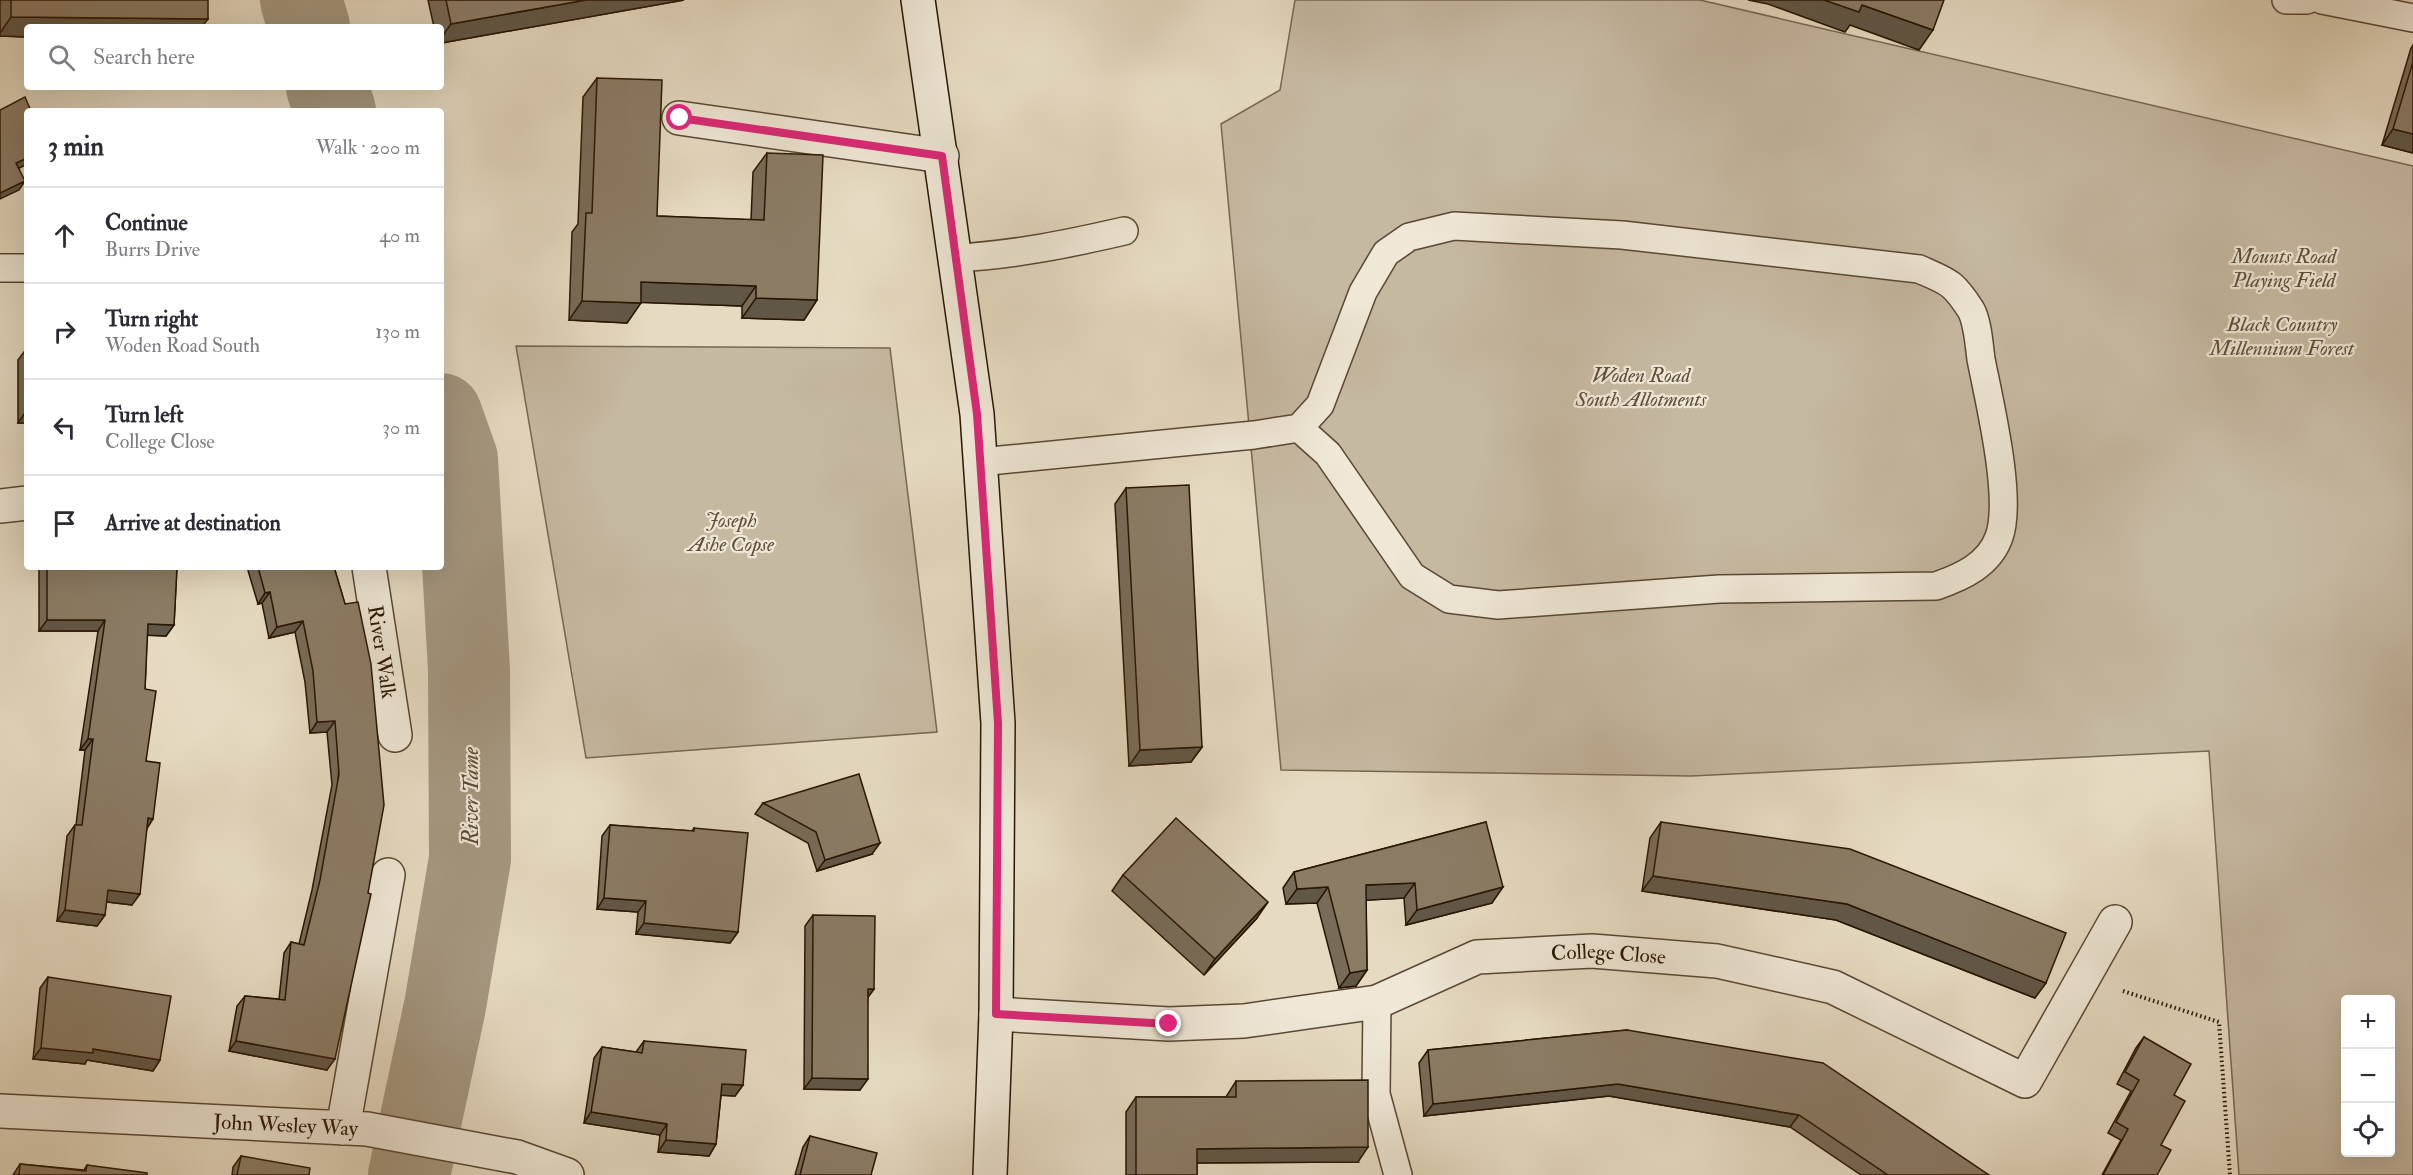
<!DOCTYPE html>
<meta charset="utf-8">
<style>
body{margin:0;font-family:"IM FELL Double Pica",serif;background:#f2f2f3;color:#2b2b33}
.controls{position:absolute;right:18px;bottom:18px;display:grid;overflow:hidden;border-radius:6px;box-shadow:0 6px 24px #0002}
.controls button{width:54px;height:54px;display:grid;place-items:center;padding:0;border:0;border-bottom:2px solid #e1e1e2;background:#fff;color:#2b2b33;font:30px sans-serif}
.stop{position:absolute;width:18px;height:18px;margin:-14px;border:4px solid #db2777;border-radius:50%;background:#fff}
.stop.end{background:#db2777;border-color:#fff;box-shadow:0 2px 6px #0008}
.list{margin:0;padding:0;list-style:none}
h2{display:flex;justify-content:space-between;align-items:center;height:78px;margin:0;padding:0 24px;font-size:26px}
h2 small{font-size:20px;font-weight:400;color:#7c7c81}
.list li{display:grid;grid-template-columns:39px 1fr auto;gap:18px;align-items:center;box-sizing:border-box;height:96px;padding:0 24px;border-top:2px solid #e1e1e2}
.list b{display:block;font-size:22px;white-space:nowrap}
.list p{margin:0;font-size:20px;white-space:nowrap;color:#7c7c81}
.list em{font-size:20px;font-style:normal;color:#7c7c81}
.icon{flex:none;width:33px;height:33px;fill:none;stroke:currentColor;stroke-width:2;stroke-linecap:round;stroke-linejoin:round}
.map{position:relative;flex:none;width:2413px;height:1175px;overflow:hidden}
.search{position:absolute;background:#fff;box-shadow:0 6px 24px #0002;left:24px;top:24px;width:420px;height:66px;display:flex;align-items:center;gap:15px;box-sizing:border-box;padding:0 21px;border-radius:6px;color:#7c7c81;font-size:22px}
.panel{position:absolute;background:#fff;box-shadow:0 6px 24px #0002;left:24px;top:108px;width:420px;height:462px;border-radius:6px}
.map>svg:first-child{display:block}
.green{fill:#c6b9a2;stroke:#776752;stroke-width:1.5;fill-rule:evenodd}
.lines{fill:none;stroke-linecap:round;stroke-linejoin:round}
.river{stroke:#a59881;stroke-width:82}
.lane-casing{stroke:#584633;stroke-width:30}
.street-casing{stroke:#584633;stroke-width:36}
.secondary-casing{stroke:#281503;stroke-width:36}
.path{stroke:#281503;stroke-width:4;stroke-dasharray:1.5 3;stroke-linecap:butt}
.lane{stroke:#efe8d7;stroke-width:27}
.street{stroke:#efe8d7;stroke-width:33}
.secondary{stroke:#efe8d7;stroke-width:33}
.wall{fill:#786b58;stroke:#281503;stroke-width:1.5}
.shaded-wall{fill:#615747;stroke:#281503;stroke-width:1.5}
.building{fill:#8b7c66;stroke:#281503;stroke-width:1.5}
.route{stroke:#db2777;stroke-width:8}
.labels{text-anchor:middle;stroke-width:4.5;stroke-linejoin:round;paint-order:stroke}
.park-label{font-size:21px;font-style:italic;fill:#5f4e3b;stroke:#efe8d7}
.street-label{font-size:21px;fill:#281503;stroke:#efe8d7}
.water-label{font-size:22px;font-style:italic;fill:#5a4935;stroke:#efe8d7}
</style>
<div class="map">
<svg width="2413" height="1175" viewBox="0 0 2413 1175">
<rect width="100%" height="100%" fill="#e6dbc2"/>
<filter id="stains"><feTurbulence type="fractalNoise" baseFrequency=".00333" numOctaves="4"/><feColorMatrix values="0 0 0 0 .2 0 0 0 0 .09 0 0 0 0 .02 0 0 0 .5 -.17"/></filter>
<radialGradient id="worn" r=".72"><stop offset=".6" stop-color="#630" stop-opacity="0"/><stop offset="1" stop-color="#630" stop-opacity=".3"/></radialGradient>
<g class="green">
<path d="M1295,0h405l713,166v1009h-174l-30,-424 -518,25 -410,-6 -60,-646 59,-34zM2346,1000h44v152h-44z"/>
<polygon points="516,346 890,348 937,732 586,758"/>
</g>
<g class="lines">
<g class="river">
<polyline points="301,0 309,27"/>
<polyline points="327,87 335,111"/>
<polyline points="409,1175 445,1006 470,859 469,670 457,459 441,414"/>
</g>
<g class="lane-casing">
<g id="lane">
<polyline points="2286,0 2307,0"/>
<polyline points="2322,0 2413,18"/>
<path d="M956,258c57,-3 112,-14 168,-27"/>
<polyline points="0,268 27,268"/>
<path d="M980,462l274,-27 45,-7 21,-23 43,-113 23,-39 23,-16 45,-11 168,9 297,34c30,13 34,13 52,41 7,13 8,35 10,49 8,42 32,139 18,178 -10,28 -37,40 -63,49l-217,3 -221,16 -49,-6 -37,-23 -84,-122 -29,-26"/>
<polyline points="1377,1002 1376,1094 1398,1175"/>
</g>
</g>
<g class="street-casing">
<g id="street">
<polyline points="679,118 942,156"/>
<polyline points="0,506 27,503"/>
<path id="s1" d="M369,567l26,168"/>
<path id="s2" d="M996,1014l173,10 75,-3 133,-19 100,-45 115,-6 125,10 116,26 192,94 90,-159"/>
<path id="s3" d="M0,1111l367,18 150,28 50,18"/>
<polyline points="343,1128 388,875"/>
</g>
</g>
<g class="secondary-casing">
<polyline id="secondary" points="918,0 977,414 998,723 996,1014 990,1175"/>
</g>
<polyline class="path" points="2123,991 2219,1022 2230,1175"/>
<use href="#lane" class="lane"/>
<use href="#street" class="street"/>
<use href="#secondary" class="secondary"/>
</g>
<g class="wall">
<polygon points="0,0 208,0 27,27 27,37 0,36"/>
<polygon points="428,0 684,0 441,43 441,27 434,27"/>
<polygon points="2413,45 2413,153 2382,145 2411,48"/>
<polygon points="597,78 657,216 751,220 753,172 767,153 817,300 804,320 742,318 742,306 641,302 627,323 569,320 572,232 578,224 583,97"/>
<polygon points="27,348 27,423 18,423 18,360"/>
<polygon points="1126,488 1202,747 1191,762 1129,766 1115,504"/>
<polygon points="39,567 177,567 174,625 166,636 147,635 145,689 147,828 132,905 106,902 105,915 97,926 57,921 67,836 75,825 76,825 85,750 80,750 98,631 39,631"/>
<polygon points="247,567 334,567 345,604 327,1070 229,1051 237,1006 245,996 279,999 284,953 291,942 299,944 312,890 332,785 327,732 310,733 305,682 295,632 269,638 262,603 258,604"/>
<polygon points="763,803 872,854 817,871 808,843 755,814"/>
<polygon points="1486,822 1492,903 1406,925 1404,898 1366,900 1367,970 1356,986 1339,988 1317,903 1286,904 1283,888 1294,872"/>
<polygon points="1661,822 2035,998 1836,920 1642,891 1650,838"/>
<polygon points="610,825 692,831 694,828 738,932 730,943 636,934 638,912 597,909 602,836"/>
<polygon points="1123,875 1257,918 1204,975 1112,891"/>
<polygon points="813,915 874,989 868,997 860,1090 804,1089 805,926"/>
<polygon points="48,977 160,1060 153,1071 87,1060 85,1064 33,1059 40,988"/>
<polygon points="1627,1030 1989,1175 1861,1175 1790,1127 1609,1096 1424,1116 1419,1063 1428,1050"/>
<polygon points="2144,1037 2174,1095 2161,1145 2157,1175 2102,1175 2121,1140 2108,1133 2131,1091 2117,1084 2136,1048"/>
<polygon points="644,1041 743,1085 735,1096 721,1095 716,1144 709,1156 658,1152 660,1135 584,1123 594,1058 602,1047 636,1052"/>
<polygon points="1236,1081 1358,1162 1197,1163 1197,1175 1126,1175 1126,1112 1136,1097 1226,1097"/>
<polygon points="810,1136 871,1175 795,1175 803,1147"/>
<polygon points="241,1156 309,1175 232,1175 233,1167"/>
<polygon points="20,1164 84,1170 87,1165 147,1175 13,1175"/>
</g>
<g class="shaded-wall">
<polygon points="586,0 684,0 441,43 441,38 451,24"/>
<polygon points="1748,0 1824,0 1862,5 1933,30 1919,50 1850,25 1845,32 1768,4"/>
<polygon points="11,17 208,19 202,27 27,27 27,37 0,36 0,33"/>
<polygon points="2393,129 2413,134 2413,153 2382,145"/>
<polygon points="27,158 27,164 10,173 16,163"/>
<polygon points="25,181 19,190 0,199 0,193"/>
<polygon points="641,282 756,286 742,306 627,302"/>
<polygon points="756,298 817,300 804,320 742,318"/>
<polygon points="582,301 641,303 627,323 569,320"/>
<polygon points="27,410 27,423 18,423"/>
<polygon points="270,592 262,603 258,604 265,593"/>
<polygon points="47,620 105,620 98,631 39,631"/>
<polygon points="303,621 295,632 269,638 277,627"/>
<polygon points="148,624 174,625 166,636 140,635"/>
<polygon points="335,721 327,732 310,733 317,722"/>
<polygon points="88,739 93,739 85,750 80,750"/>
<polygon points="1202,747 1191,762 1129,766 1140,750"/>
<polygon points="148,818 153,819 146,830"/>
<polygon points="880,843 872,854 817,871 825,860"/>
<polygon points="1653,876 1847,904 2046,983 2035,998 1836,920 1642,891"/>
<polygon points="1415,883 1404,898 1355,901 1366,885"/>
<polygon points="1328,887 1317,903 1286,904 1297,889"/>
<polygon points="1503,887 1492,903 1406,925 1417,910"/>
<polygon points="108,890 140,894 132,905 100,901"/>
<polygon points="604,898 646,901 638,912 597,909"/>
<polygon points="1268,902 1257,918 1204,975 1215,959"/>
<polygon points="65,910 105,915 97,926 57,921"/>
<polygon points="644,923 738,932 730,943 636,934"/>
<polygon points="1367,970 1356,986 1339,988 1350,973"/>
<polygon points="868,989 874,989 866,1000"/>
<polygon points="236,1041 335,1059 327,1070 229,1051"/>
<polygon points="41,1048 93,1049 160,1060 153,1071 87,1060 85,1064 33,1059"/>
<polygon points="812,1078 868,1079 860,1090 804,1089"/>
<polygon points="722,1084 743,1085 735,1096 715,1095"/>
<polygon points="1618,1084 1799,1115 1790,1127 1609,1096 1424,1116 1433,1104"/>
<polygon points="591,1112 667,1124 660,1135 584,1123"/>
<polygon points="666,1140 716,1144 709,1156 658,1152"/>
<polygon points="1368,1147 1358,1162 1187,1163 1197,1149"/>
</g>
<g class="building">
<polygon points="11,0 208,0 208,19 11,17"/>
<polygon points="446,0 586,0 451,24"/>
<polygon points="1824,0 1944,0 1933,30 1862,5 1859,12"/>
<polygon points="2413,62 2413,134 2393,129"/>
<polygon points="597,78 662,80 657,216 764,220 767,153 823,155 817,300 756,298 756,286 641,282 641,303 582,301 586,213 592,213"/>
<polygon points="25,97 31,111 27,111 27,158 16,163 25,181 0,193 0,110"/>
<polygon points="1189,485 1202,747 1140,750 1126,488"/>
<polygon points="47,567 177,567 174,625 148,624 145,689 156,691 146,761 160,763 153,819 148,818 140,894 108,890 105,915 65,910 75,825 82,825 93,739 88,739 105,620 47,620"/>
<polygon points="258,567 334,567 345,604 358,602 371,664 384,805 368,893 371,894 335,1059 236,1041 245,996 285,1000 291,942 304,945 320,880 339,774 335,721 317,722 313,671 303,621 277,627 270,592 265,593"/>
<polygon points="859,774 880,843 825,860 816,832 763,803"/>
<polygon points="1176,818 1268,902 1215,959 1123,875"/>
<polygon points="1486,822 1503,887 1417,910 1415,883 1366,885 1367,970 1350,973 1328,887 1297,889 1294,872"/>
<polygon points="1661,822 1850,849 2066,933 2046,983 1847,904 1653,876"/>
<polygon points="610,825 694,831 694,828 748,833 738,932 644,923 646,901 604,898"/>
<polygon points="813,915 875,916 874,989 868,989 868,1079 812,1078"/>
<polygon points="48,977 171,996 160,1060 93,1049 93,1053 41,1048"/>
<polygon points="1627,1030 1823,1063 1989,1175 1888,1175 1799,1115 1618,1084 1433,1104 1428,1050"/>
<polygon points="2144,1037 2191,1064 2174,1095 2185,1101 2161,1145 2171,1150 2157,1175 2103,1175 2128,1129 2116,1122 2139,1080 2125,1072"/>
<polygon points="644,1041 746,1050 743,1085 722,1084 716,1144 666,1140 667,1124 591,1112 602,1047 642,1053"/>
<polygon points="1368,1080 1368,1147 1197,1149 1197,1175 1136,1175 1136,1097 1236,1097 1236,1081"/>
<polygon points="810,1136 877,1153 871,1175 800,1175"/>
<polygon points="241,1156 310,1168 309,1175 237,1175"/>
<polygon points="20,1164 86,1171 87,1165 147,1173 147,1175 19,1175"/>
</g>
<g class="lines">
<polyline class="route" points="680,118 942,156 977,414 998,723 996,1014 1169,1024"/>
</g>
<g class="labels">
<g class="park-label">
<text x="2284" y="263">Mounts Road<tspan x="2284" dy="24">Playing Field</tspan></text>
<text x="2282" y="331">Black Country<tspan x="2282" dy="24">Millennium Forest</tspan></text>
<text x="1641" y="382">Woden Road<tspan x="1641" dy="24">South Allotments</tspan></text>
<text x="731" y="527">Joseph<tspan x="731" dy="24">Ashe Copse</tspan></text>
</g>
<g class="street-label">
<text dy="7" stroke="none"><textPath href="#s1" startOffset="86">River Walk</textPath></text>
<text dy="7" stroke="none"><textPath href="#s2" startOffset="624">College Close</textPath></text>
<text dy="7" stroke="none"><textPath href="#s3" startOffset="286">John Wesley Way</textPath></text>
</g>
<g class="water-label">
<text transform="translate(470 796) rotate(-90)" y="8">River Tame</text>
</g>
</g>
<rect width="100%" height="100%" filter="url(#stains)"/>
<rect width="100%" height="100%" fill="url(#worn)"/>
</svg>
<div class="controls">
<button>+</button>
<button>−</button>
<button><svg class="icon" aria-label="locate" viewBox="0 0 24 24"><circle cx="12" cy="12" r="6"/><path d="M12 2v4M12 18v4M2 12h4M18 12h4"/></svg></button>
</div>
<div class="stop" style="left:680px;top:118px"></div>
<div class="stop end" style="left:1169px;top:1024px"></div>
<div class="search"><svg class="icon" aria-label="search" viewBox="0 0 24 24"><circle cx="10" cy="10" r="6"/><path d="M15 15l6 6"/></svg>Search here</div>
<section class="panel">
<h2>3 min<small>Walk · 200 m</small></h2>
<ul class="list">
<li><svg class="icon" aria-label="ahead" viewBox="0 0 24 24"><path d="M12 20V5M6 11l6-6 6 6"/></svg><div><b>Continue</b><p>Burrs Drive</p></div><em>40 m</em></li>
<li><svg class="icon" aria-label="right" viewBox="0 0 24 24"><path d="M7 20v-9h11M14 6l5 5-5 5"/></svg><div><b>Turn right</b><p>Woden Road South</p></div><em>130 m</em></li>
<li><svg class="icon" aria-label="left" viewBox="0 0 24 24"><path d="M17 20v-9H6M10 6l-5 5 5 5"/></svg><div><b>Turn left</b><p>College Close</p></div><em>30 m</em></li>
<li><svg class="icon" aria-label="arrive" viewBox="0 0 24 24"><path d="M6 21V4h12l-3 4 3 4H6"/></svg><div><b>Arrive at destination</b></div></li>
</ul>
</section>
</div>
